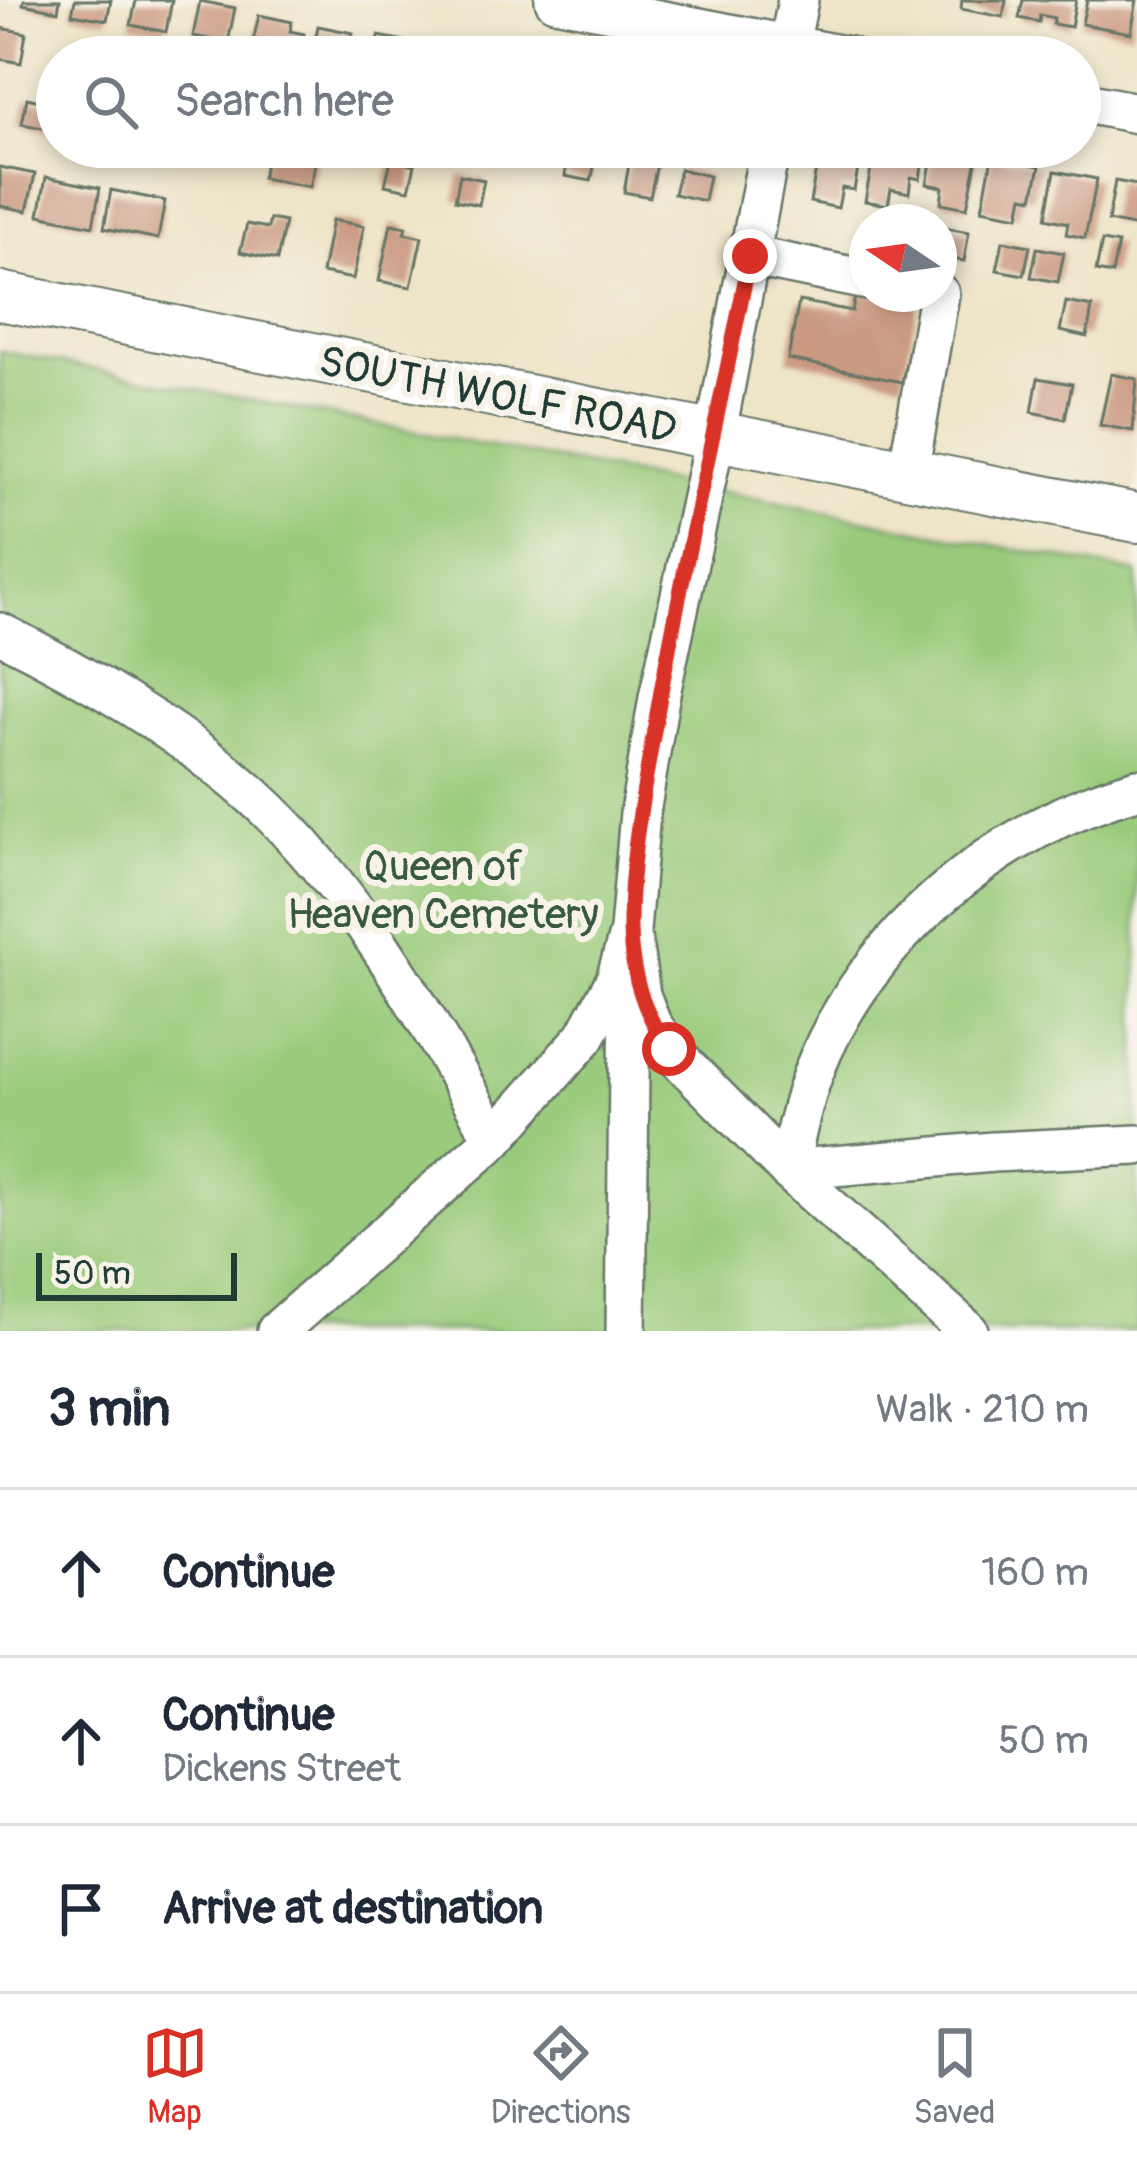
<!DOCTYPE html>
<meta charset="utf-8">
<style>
body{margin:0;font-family:Pangolin,sans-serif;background:#f6f6f7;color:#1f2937}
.compass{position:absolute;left:849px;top:204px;width:108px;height:108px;border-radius:50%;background:#fff;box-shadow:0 6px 18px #0003;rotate:283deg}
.scale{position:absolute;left:36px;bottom:30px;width:201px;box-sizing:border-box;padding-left:12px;border:6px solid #1f3d34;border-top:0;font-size:33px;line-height:42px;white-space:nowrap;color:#1f3d34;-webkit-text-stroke:9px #f7f3e8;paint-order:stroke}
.stop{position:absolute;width:36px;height:36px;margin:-27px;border:9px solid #d93025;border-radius:50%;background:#fff}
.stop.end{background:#d93025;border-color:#fff;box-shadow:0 3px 12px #0008}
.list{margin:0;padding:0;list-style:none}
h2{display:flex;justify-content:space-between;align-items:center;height:156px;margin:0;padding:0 48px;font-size:51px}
h2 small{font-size:39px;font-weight:400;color:#747a83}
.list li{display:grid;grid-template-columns:78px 1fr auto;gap:36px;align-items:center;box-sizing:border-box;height:168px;padding:0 48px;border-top:3px solid #e0e1e3}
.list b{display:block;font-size:45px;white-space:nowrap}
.list p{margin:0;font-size:39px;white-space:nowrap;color:#747a83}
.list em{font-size:39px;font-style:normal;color:#747a83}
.icon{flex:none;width:66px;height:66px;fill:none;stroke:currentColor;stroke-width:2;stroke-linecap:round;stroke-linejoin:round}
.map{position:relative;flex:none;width:1137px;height:1331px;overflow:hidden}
.search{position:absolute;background:#fff;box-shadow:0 6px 18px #0003;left:36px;right:36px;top:36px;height:132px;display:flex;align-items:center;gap:30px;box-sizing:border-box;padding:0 42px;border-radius:66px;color:#747a83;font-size:45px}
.sheet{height:660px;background:#fff}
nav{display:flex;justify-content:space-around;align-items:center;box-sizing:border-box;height:168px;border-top:3px solid #e0e1e3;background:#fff;font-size:33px;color:#747a83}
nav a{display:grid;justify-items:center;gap:6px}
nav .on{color:#d93025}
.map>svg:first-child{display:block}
.green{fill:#9acb7b;stroke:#5c8458;stroke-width:3}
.building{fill:#cb9a82}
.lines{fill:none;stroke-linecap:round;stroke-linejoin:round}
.minor-casing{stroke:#677767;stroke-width:44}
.major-casing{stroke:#677767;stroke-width:52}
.minor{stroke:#fff;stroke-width:39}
.major{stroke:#fff;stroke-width:48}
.route{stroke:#d93025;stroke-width:15}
.labels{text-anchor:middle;stroke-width:12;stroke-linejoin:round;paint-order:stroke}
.street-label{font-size:42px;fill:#1f3d34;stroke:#f7f3e8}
.park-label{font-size:42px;fill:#385942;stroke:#f7f3e8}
</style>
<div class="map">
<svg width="1137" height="1331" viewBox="0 0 1137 1331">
<rect width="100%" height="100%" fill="#f7f3e8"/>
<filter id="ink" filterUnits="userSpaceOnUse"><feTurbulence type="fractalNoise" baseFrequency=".00833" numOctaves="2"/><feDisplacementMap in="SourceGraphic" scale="24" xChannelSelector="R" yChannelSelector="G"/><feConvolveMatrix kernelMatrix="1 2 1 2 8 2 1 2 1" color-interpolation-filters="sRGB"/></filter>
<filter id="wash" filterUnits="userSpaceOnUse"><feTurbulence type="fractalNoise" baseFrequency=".004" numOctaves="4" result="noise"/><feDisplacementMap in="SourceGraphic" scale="48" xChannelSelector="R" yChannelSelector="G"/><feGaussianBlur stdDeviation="2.7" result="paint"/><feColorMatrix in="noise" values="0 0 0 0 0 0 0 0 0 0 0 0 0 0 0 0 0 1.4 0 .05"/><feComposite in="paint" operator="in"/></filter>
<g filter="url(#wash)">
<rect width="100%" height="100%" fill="#eee4c7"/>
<polygon class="green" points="0,351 1137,573 1137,1331 0,1331"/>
<g id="blocks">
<g class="building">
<polygon points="24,0 60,0 58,11 23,4"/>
<polygon points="75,0 111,0 107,20 72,14"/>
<polygon points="136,0 172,0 166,32 131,25"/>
<polygon points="962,0 1006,0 1003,17 961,9"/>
<polygon points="1023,0 1076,0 1071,27 1053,24 1054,18 1040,15 1039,22 1019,18"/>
<polygon points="1087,0 1137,0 1131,33 1082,24"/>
<polygon points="200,1 235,8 228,43 193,36"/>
<polygon points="259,15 292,22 290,31 304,34 299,57 252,46"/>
<polygon points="318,26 353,33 348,57 312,57"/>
<polygon points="0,28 26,33 21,63 0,59"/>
<polygon points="379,36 414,43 411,57 375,57"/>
<polygon points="438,48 472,55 471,57 436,57"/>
<polygon points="27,98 57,105 52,130 22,124"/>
<polygon points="269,147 318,151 310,187 262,178"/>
<polygon points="448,147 472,147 471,156 447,152"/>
<polygon points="570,147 598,148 591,181 565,176"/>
<polygon points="820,147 862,147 854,190 842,188 838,208 810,202"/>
<polygon points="875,147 925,147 920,179 911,177 909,193 891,189 888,205 865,201"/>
<polygon points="934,147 978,153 967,208 941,203 943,187 927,184"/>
<polygon points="992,157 1040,166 1033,198 1023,196 1019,216 982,209"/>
<polygon points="630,159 657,164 650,197 624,192"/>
<polygon points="391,160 415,165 409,190 385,185"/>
<polygon points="0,167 35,174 27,211 0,206"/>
<polygon points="680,169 709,176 704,201 674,194"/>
<polygon points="1055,171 1097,179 1085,238 1066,234 1068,223 1046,218"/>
<polygon points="460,175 484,180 479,205 455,200"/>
<polygon points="46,177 100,188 93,226 39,215"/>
<polygon points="1115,181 1137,185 1137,227 1108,221"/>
<polygon points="111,190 165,201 158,239 104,228"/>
<polygon points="270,219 285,222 277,260 240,252 247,224 268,228"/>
<polygon points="332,220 364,226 353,279 322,273"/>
<polygon points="391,224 406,227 404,233 422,237 411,287 379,281"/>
<polygon points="947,228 969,232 964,261 941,257"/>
<polygon points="1003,241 1030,246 1024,275 997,270"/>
<polygon points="1102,241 1118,244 1112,274 1096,271"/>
<polygon points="1037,248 1064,253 1058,282 1031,277"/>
<polygon points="857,288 867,294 919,300 902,382 788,359 799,301 852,311"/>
<polygon points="1066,302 1092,307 1087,337 1060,331"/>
<polygon points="1111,374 1137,379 1133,431 1100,425"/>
<polygon points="1038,378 1072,384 1065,419 1032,412"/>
</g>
</g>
</g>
<g filter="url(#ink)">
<use href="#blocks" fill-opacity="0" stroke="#677767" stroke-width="3"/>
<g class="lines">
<g class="minor-casing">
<g id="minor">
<polyline points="555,0 849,57"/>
<polyline points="787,57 798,0"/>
<polyline points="1080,102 1137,113"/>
<polyline points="750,256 867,280"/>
<polyline points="908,473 939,294"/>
<path d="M0,633c85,42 183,100 253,163 105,95 173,222 241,343"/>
<path d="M1137,789c-138,37 -271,147 -323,282 -12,32 -19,65 -26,99l205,-18 144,-7"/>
<polyline points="632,942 640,995 651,1024 669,1049 788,1170 968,1331"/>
<polyline points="277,1331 494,1139 585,1037 616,980 630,931 640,813 659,698 715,437 770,147"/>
<polyline points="626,1331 630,990"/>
</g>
</g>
<g class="major-casing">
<polyline id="major" points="0,296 1137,518"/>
</g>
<use href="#minor" class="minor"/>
<use href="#major" class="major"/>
</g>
</g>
<g class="lines" filter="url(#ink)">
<path class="route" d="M669,1049c-25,-35 -38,-75 -39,-119 -1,-66 13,-135 24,-199 27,-159 65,-316 96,-475"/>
</g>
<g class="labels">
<g class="street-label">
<text transform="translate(498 394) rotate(11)" y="15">SOUTH WOLF ROAD</text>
</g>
<g class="park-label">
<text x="443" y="880">Queen of<tspan x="443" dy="48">Heaven Cemetery</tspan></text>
</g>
</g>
</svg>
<svg class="compass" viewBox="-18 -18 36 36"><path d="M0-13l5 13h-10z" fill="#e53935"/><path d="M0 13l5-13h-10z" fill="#747a83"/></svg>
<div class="scale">50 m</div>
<div class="stop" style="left:669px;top:1049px"></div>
<div class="stop end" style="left:750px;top:256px"></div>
<div class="search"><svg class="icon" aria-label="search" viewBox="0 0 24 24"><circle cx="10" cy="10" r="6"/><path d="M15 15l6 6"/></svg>Search here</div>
</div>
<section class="sheet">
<h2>3 min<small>Walk · 210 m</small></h2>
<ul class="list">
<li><svg class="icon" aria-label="ahead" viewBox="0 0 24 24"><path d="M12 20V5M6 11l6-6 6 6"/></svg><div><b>Continue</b></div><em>160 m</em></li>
<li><svg class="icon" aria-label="ahead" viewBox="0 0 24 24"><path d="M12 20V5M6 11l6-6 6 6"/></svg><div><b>Continue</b><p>Dickens Street</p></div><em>50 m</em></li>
<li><svg class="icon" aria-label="arrive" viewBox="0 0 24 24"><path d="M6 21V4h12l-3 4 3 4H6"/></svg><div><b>Arrive at destination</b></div></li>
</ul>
</section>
<nav>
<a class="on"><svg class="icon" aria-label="map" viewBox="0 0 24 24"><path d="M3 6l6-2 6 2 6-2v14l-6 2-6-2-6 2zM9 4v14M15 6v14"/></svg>Map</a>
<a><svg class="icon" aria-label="directions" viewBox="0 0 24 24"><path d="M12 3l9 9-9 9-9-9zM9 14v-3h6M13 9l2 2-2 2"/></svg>Directions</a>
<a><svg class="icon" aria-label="saved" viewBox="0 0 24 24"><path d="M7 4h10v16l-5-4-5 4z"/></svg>Saved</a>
</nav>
